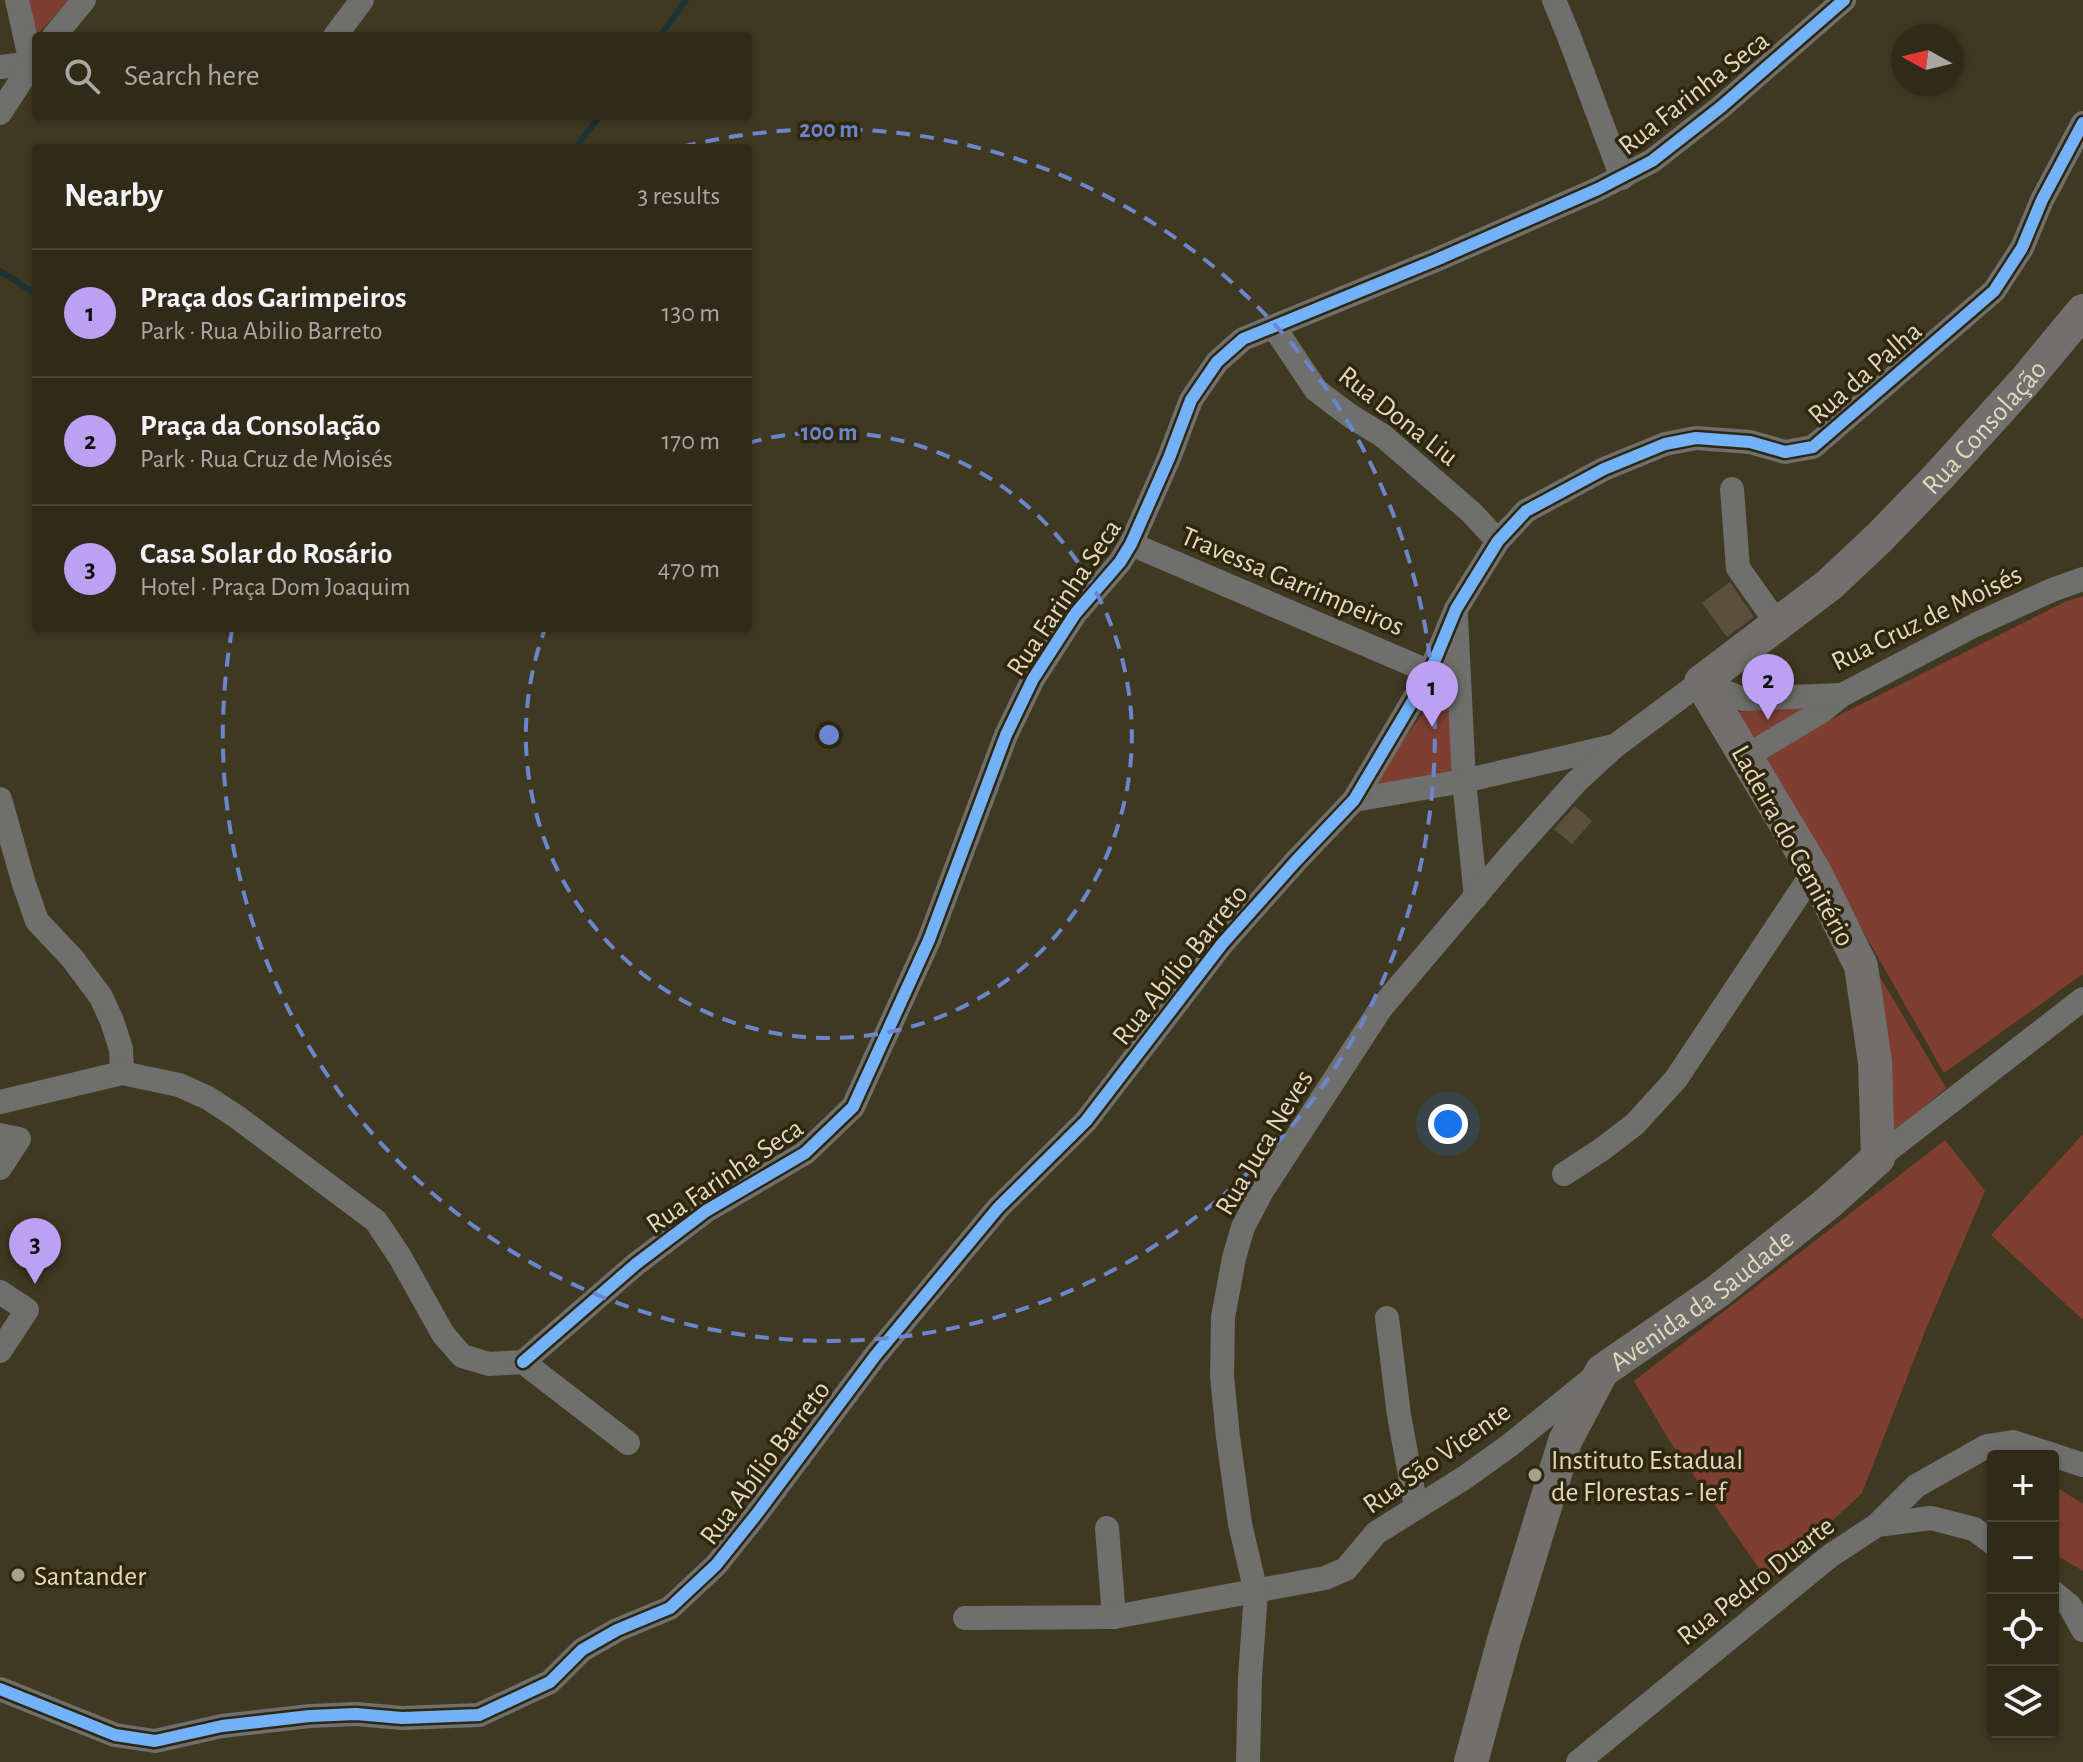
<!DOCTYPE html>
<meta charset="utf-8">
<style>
body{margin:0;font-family:"Alegreya Sans",sans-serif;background:#3c3726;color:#f1f3f6}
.controls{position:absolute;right:24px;bottom:24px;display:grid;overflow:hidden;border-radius:8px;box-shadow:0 2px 6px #0004}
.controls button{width:72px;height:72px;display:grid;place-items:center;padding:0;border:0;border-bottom:2px solid #4b4738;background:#302b19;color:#f1f3f6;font:40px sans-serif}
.compass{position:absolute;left:1891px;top:24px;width:72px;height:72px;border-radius:50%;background:#302b19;box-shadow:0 2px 6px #0004;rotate:278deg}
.you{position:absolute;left:1448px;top:1124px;width:28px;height:28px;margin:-20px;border:6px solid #fff;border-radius:50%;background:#1a73e8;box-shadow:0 0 0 12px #1a73e833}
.badge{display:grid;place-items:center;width:52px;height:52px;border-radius:50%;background:#bca0f2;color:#111;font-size:26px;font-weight:700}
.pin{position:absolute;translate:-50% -66px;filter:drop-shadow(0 2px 4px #0008)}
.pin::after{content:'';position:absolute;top:42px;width:28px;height:24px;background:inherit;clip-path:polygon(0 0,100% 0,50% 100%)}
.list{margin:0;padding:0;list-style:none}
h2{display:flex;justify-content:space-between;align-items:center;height:104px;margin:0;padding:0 32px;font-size:34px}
h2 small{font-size:26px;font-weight:400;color:#a8a7a2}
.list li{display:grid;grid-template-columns:52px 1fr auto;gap:24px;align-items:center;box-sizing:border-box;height:128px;padding:0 32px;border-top:2px solid #4b4738}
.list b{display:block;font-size:30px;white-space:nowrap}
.list p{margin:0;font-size:26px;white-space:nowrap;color:#a8a7a2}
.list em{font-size:26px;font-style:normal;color:#a8a7a2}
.icon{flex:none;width:44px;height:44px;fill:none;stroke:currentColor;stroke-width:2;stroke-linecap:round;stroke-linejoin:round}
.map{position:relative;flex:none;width:2083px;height:1762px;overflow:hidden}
.search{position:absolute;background:#302b19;box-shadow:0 2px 6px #0004;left:32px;top:32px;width:720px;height:88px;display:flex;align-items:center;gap:20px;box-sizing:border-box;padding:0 28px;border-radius:8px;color:#a8a7a2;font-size:30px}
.panel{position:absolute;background:#302b19;box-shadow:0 2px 6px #0004;left:32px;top:144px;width:720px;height:488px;border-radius:8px}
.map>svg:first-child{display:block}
.green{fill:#7e3f31}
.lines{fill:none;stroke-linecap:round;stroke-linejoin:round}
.stream{stroke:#1e3234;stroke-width:6}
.building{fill:#5b503b}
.street{stroke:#6f6f6e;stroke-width:24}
.secondary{stroke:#71706d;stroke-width:34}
.cycleway-casing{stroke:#2e260f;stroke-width:17}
.cycleway{stroke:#73b2f8;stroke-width:12}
.ring{fill:none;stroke:#6c86cd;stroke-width:4;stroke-dasharray:14 10}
.poi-dot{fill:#a9a186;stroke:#2e260f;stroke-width:3}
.labels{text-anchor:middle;stroke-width:7;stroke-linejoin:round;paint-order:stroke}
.street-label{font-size:28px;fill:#e2d9bc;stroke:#2e260f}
.poi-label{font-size:28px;fill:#e2d9bc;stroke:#2e260f;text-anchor:start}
.centre{fill:#6c86cd;stroke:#2e260f;stroke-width:4}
.ring-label{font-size:24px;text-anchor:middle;font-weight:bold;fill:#6c86cd;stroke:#2e260f;stroke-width:7;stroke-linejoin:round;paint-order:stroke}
</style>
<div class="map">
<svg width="2083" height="1762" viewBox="0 0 2083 1762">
<rect width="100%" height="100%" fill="#403921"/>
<g class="green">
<polygon points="27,0 69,0 36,36"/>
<polygon points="2083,596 2083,974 1944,1073 1762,754 2065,602"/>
<polygon points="1447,679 1454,774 1369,789"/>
<polygon points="1808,703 1820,703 1756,739 1742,723 1739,712"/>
<polygon points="1880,977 1946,1088 1891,1135 1891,1134"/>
<polygon points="2083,1134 2083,1320 1991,1235"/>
<polygon points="1945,1140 1985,1191 1926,1329 1862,1493 1768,1581 1669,1440 1634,1381"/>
<polygon points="2053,1485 2083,1504 2083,1571 2053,1553"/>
</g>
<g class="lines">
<g class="stream">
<polyline points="660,36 686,0"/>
<polyline points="575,148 600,116"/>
<polyline points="0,271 36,294"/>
</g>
</g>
<g class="building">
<polygon points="1730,582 1754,617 1727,637 1702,603"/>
<polygon points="1575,806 1592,821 1572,844 1554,829"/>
</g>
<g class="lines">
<g class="street">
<polyline points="17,0 31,63"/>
<polyline points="1554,0 1570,39 1622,178"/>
<polyline points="54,36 84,0"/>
<polyline points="335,36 362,0"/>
<polyline points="0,67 31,63"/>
<polyline points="0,113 36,58"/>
<polyline points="1274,327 1316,390 1349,415 1383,436 1471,512 1498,541"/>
<polyline points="1732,489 1738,568 1777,623"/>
<polyline points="1131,544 1430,672"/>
<polyline points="1456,616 1464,781 1476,897"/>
<polyline points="1745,757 1822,711 1842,695"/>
<polyline points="0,799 24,884 37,921 72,958 101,997 112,1021 121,1049 122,1073"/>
<polyline points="1354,800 1464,781 1614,746"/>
<polyline points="0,1102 122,1073 179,1085 208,1098 237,1117 376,1221 400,1257 443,1334 462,1356 489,1364 523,1362"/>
<polyline points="0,1135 19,1139 0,1168"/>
<polyline points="1878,1158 2083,999"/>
<polyline points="1564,1174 1601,1150 1635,1124 1676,1079 1814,871"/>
<polyline points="0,1292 27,1310 0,1351"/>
<polyline points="1387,1318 1399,1415 1416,1507"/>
<polyline points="523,1362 636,1264 706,1211 805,1153 853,1107 929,940 1006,735 1033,679 1075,614 1120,562 1131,544 1169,458 1191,400 1217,362 1243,339 1436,260 1598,189 1652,161 1721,107 1844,0"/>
<polyline points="523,1362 628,1443"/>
<polyline points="1877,1525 1916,1486 1987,1446 2013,1442 2083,1465"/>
<polyline points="1107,1528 1114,1617"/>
<polyline points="2053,1592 2070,1606 2083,1630"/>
<polyline points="965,1618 1114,1617 1325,1578 1346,1569 1376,1533 1464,1478 1510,1445 1594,1377"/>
<polyline points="0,1689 115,1735 155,1741 222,1726 310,1716 356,1714 402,1718 479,1715 550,1682 582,1650 617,1630 670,1608 716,1565 756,1515 875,1356 998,1208 1086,1121 1222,944 1296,861 1354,800 1430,672 1456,609 1498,541 1526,511 1604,469 1665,444 1696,438 1750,442 1785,452 1813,447 1994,291 2022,248 2042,200 2083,123"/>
<polyline points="1248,1762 1250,1678 1256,1592 1240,1524 1228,1437 1222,1376 1223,1317 1234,1258 1243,1227 1262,1191 1381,1008 1508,858 1576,782 1615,746 1701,682 1743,699 1842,695 1975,625 2052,590 2083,579"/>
<polyline points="1578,1762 1830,1556 1877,1525 1931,1518 1974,1529 1993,1543"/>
</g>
<path class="secondary" id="s1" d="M1471,1762l33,-122 61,-199 37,-70 116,-80 110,-88 50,-45 -3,-96 -14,-96 -47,-95 -113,-189 128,-97 51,-48 59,-61 87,-96 57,-69"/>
<g class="cycleway-casing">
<g id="cycleway">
<polyline points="523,1362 636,1264 706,1211 805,1153 853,1107 929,940 1006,735 1033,679 1075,614 1120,562 1131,544 1169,458 1191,400 1217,362 1243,339 1436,260 1598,189 1652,161 1721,107 1844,0"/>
<polyline points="0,1689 115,1735 155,1741 222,1726 310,1716 356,1714 402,1718 479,1715 550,1682 582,1650 617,1630 670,1608 716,1565 756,1515 875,1356 998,1208 1086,1121 1222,944 1296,861 1354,800 1430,672 1456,609 1498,541 1526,511 1604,469 1665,444 1696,438 1750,442 1785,452 1813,447 1994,291 2022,248 2042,200 2083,123"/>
</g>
</g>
<use href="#cycleway" class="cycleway"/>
</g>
<g class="ring">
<path d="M748 443A303 303 0 1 1 545 629"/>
<path d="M682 147A606 606 0 1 1 232 630"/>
</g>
<g class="poi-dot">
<circle cx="1535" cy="1475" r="8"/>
<circle cx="18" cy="1575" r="8"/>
</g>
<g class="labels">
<g class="street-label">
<text transform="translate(1693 92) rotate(-38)" y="10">Rua Farinha Seca</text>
<text transform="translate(1864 372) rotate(-41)" y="10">Rua da Palha</text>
<text transform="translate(1399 415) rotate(38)" y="10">Rua Dona Liu</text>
<text dy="10" stroke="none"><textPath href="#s1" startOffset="1664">Rua Consolação</textPath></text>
<text transform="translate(1293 580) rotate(23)" y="10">Travessa Garrimpeiros</text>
<text transform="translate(1063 597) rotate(-56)" y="10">Rua Farinha Seca</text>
<text transform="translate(1926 617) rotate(-26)" y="10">Rua Cruz de Moisés</text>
<text transform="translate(1794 845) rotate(61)" y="10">Ladeira do Cemitério</text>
<text transform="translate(1179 964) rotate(-51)" y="10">Rua Abílio Barreto</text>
<text transform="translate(1263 1142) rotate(-59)" y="10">Rua Juca Neves</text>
<text transform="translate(724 1175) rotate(-34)" y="10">Rua Farinha Seca</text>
<text dy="10" stroke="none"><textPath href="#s1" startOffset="536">Avenida da Saudade</textPath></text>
<text transform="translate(1436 1457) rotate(-35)" y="10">Rua São Vicente</text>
<text transform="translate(764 1462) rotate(-53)" y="10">Rua Abílio Barreto</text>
<text transform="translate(1755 1580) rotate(-38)" y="10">Rua Pedro Duarte</text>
</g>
<g class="poi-label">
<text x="1551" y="1469">Instituto Estadual<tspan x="1551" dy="32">de Florestas - Ief</tspan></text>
<text x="34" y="1585">Santander</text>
</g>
</g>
<circle cx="829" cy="735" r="12" class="centre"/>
<g class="ring-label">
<text x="829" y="137">200 m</text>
<text x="829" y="440">100 m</text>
</g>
</svg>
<div class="controls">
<button>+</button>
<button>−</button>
<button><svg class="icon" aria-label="locate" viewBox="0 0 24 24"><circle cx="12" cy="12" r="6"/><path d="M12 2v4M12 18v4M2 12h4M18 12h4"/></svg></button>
<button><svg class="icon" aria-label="layers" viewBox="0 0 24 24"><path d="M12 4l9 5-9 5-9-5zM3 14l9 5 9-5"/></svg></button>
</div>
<svg class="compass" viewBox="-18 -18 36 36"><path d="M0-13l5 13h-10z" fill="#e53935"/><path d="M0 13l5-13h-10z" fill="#a8a7a2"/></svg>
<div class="you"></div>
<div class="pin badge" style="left:1432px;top:727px">1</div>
<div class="pin badge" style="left:1768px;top:720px">2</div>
<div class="pin badge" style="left:35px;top:1284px">3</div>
<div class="search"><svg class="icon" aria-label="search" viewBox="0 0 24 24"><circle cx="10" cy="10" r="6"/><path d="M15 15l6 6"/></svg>Search here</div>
<section class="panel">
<h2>Nearby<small>3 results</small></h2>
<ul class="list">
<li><span class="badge">1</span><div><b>Praça dos Garimpeiros</b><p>Park · Rua Abilio Barreto</p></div><em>130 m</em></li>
<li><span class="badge">2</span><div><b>Praça da Consolação</b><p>Park · Rua Cruz de Moisés</p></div><em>170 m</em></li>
<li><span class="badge">3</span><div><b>Casa Solar do Rosário</b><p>Hotel · Praça Dom Joaquim</p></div><em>470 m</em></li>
</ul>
</section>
</div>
